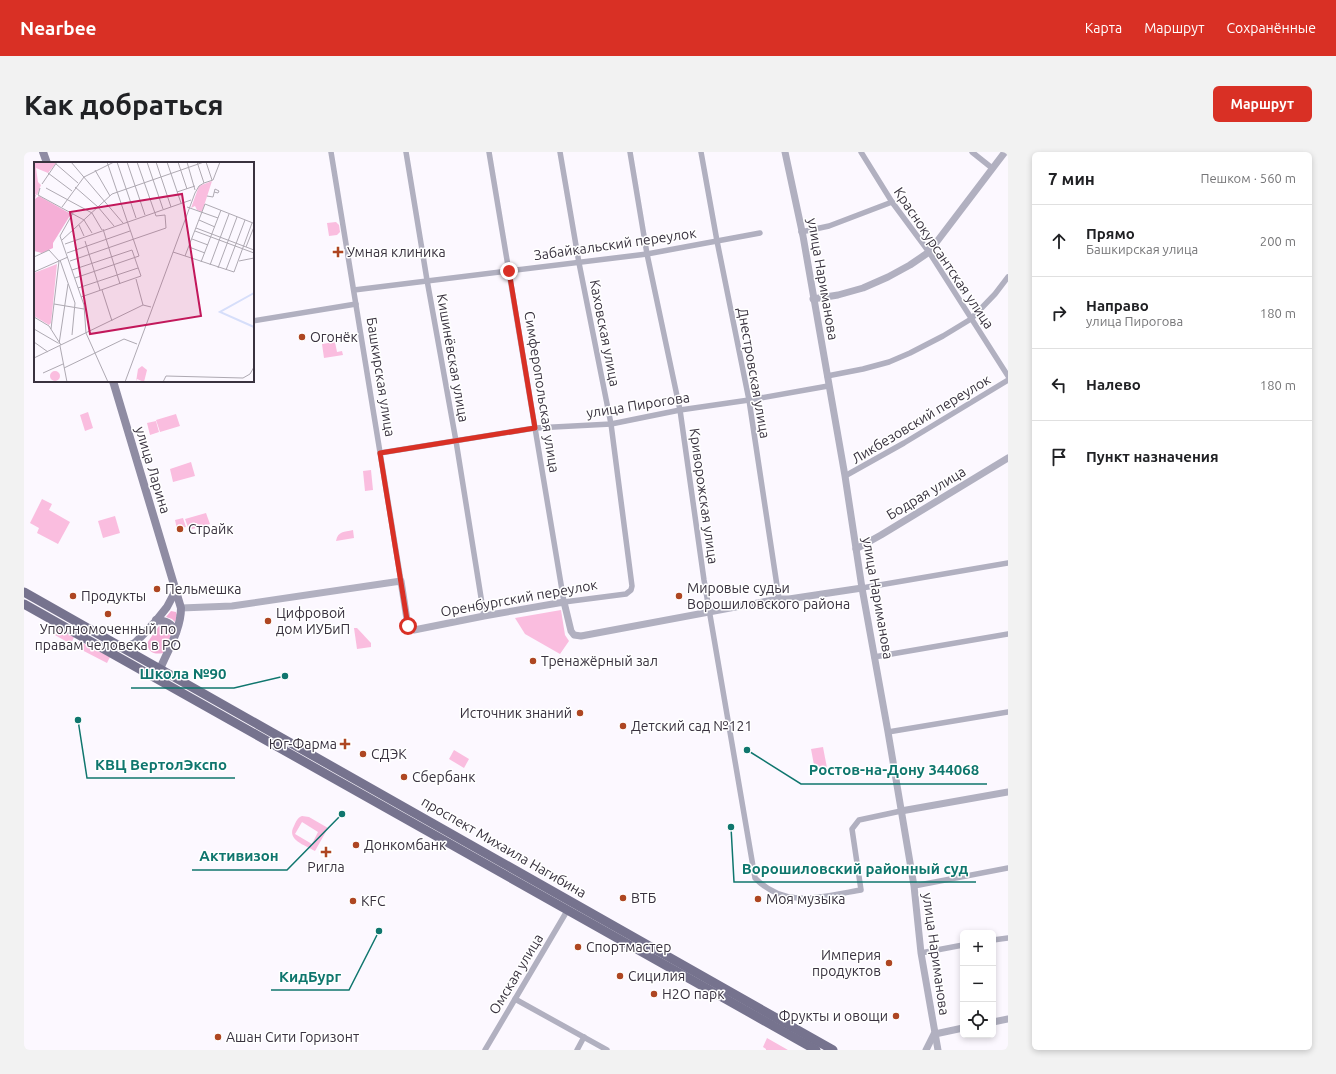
<!DOCTYPE html>
<html lang="ru">
<meta charset="utf-8">
<style>
body{margin:0;font-family:Ubuntu,sans-serif;background:#f2f2f2;color:#202124}
.controls{position:absolute;right:12px;bottom:12px;display:grid;overflow:hidden;border-radius:6px;box-shadow:0 2px 6px #0003}
.controls button{width:36px;height:36px;display:grid;place-items:center;padding:0;border:0;border-bottom:1px solid #e0e0e0;background:#fff;color:#202124;font:20px sans-serif}
.stop{position:absolute;width:12px;height:12px;margin:-9px;border:3px solid #d93025;border-radius:50%;background:#fff}
.stop.end{background:#d93025;border-color:#fff;box-shadow:0 1px 4px #0008}
.list{margin:0;padding:0;list-style:none}
h2{display:flex;justify-content:space-between;align-items:center;height:52px;margin:0;padding:0 16px;font-size:17px}
h2 small{font-size:13px;font-weight:400;color:#757577}
.list li{display:grid;grid-template-columns:26px 1fr auto;gap:12px;align-items:center;box-sizing:border-box;height:72px;padding:0 16px;border-top:1px solid #e0e0e0}
.list b{display:block;font-size:15px;white-space:nowrap}
.list p{margin:0;font-size:13px;white-space:nowrap;color:#757577}
.list em{font-size:13px;font-style:normal;color:#757577}
.icon{flex:none;width:22px;height:22px;fill:none;stroke:currentColor;stroke-width:2;stroke-linecap:round;stroke-linejoin:round}
.map{position:relative;flex:none;width:984px;height:898px;overflow:hidden;border-radius:6px}
header{display:flex;align-items:center;gap:24px;box-sizing:border-box;height:56px;padding:0 20px;background:#d93025;color:#fff}
header strong{font-size:19px}
nav{display:flex;gap:22px;margin-inline-start:auto;font-size:14px}
.intro{display:flex;align-items:center;justify-content:space-between;box-sizing:border-box;height:96px;padding:0 24px}
h1{margin:0;font-size:28px}
.button{padding:10px 18px;border-radius:6px;background:#d93025;color:#fff;font-size:14px;font-weight:700}
main{display:flex;gap:24px;padding:0 24px}
aside{flex:1;background:#fff;border-radius:6px;box-shadow:0 2px 6px #0003}
.map>svg:first-child{display:block}
.green{fill:#fabddf;fill-rule:evenodd}
.forest{fill:#f5aed6}
.lines{fill:none;stroke-linecap:round;stroke-linejoin:round}
.minor{stroke:#b1b0c0;stroke-width:5.5}
.tertiary{stroke:#b1b0c0;stroke-width:7}
.secondary{stroke:#8f8ca3;stroke-width:8}
.primary{stroke:#76738e;stroke-width:9}
.route{stroke:#d93025;stroke-width:5}
.poi-dot{fill:#ae4622;stroke:#fff;stroke-width:1.5}
.labels{text-anchor:middle;stroke-width:3;stroke-linejoin:round;paint-order:stroke}
.street-label{font-size:14px;fill:#39323f;stroke:#fff}
.poi-label{font-size:14px;fill:#39323f;stroke:#fff;text-anchor:start}
.inset-river{fill:none;stroke:#d6defa;stroke-width:2}
.inset-road{fill:none;stroke:#aea9b2;stroke-width:1}
.view{fill:#c2185b;fill-opacity:0.15;stroke:#c2185b;stroke-width:2}
.inset-edge{fill:none;stroke:#39323f;stroke-width:2}
.leader{fill:none;stroke:#0f766e;stroke-width:1.5}
.callout-dot{fill:#0f766e;stroke:#fff;stroke-width:1.5}
.callout-label{font-size:15px;text-anchor:middle;font-weight:bold;fill:#0f766e;stroke:#fff;stroke-width:3;stroke-linejoin:round;paint-order:stroke}
</style>
<header>
<strong>Nearbee</strong>
<nav><a>Карта</a><a>Маршрут</a><a>Сохранённые</a></nav>
</header>
<div class="intro"><h1>Как добраться</h1><a class="button">Маршрут</a></div>
<main>
<div class="map">
<svg width="984" height="898" viewBox="0 0 984 898">
<rect width="100%" height="100%" fill="#fcf8ff"/>
<g class="green">
<polygon points="312,70 315,73 316,80 313,83 305,84 303,71"/>
<polygon points="311,190 313,200 318,199 319,203 300,206 298,192"/>
<polygon points="64,260 69,276 61,279 56,263"/>
<polygon points="152,262 156,274 136,280 132,268"/>
<polygon points="132,269 135,280 126,283 123,271"/>
<polygon points="167,310 171,324 149,330 146,317"/>
<polygon points="347,318 349,338 341,339 339,319"/>
<polygon points="18,347 28,352 25,358 46,370 34,392 13,381 15,376 6,371"/>
<polygon points="182,361 186,372 165,378 161,367"/>
<polygon points="91,364 96,381 79,386 74,369"/>
<polygon points="159,366 162,375 153,377 151,368"/>
<path d="M329,378l1,8 -18,3c2,-10 8,-9 17,-11z"/>
<polygon points="537,458 541,483 545,489 536,502 501,482 491,466"/>
<polygon points="33,476 50,485 47,492 29,482"/>
<polygon points="330,476 333,476 347,491 347,495 333,497"/>
<polygon points="55,489 86,505 83,511 52,495"/>
<polygon points="799,595 803,616 791,618 787,597"/>
<polygon points="430,598 445,607 440,616 425,607"/>
<path d="M278,664l7,1 19,11 -13,23c-10,-6 -29,-11 -21,-25 2,-4 3,-8 8,-10zM278,670l16,10 -6,12 -17,-10z"/>
<polygon points="743,886 764,898 742,898 742,897 739,895"/>
</g>
<g class="forest">
<polygon points="147,459 152,460 153,463 151,470 148,467 142,465"/>
<path d="M135,474l9,1 3,8 -8,18c-9,2 -15,-1 -16,-10z"/>
</g>
<g class="lines">
<g class="minor">
<polyline points="307,0 377,429"/>
<polyline points="382,0 403,128 432,289 460,464"/>
<polyline points="465,0 540,450 602,442 607,438 608,434 587,272 555,111 536,0"/>
<path d="M606,0l17,102 33,156 24,170 51,298c31,32 68,18 106,12l-9,-61 7,-9 42,-9"/>
<polyline points="677,0 693,89 725,248 755,447"/>
<polyline points="837,0 868,50 905,100 984,224"/>
<polyline points="948,0 968,16"/>
<polyline points="777,80 805,74 868,50"/>
<polyline points="330,138 623,102 736,81"/>
<polyline points="229,169 332,152"/>
<polyline points="803,224 839,217 865,210 886,201 919,184 947,167 971,142 984,125"/>
<polyline points="356,301 511,276 587,272 656,258 725,248 804,234"/>
<polyline points="821,324 880,291 984,228"/>
<polyline points="838,436 984,411"/>
<polyline points="850,505 984,482"/>
<polyline points="864,580 984,560"/>
<polyline points="890,734 984,716"/>
<polyline points="969,788 984,786"/>
<polyline points="897,801 939,793"/>
<polyline points="491,847 583,898"/>
<polyline points="461,898 543,759"/>
<polyline points="553,898 560,885"/>
</g>
<g class="tertiary">
<polyline points="761,0 779,84 821,324 838,436 864,580 890,734 897,801 914,898"/>
<polyline points="789,147 814,143 839,136 864,125 886,113 905,100 981,0"/>
<polyline points="832,397 857,383 984,306"/>
<polyline points="157,456 208,454 377,429 384,474 387,477 390,478 460,464 540,450 547,479 550,483 557,484 755,447 765,447 838,436"/>
<polyline points="877,659 984,640"/>
<polyline points="969,870 984,867"/>
<polyline points="911,882 939,876"/>
<polyline points="902,898 910,882"/>
</g>
<g class="secondary">
<polyline points="19,0 23,11"/>
<path d="M89,229l68,227c0,21 -13,42 -21,61l-12,4"/>
<path d="M132,468c10,1 16,3 20,12"/>
<polyline points="100,496 111,491 131,470 143,455 152,438"/>
</g>
<g class="primary">
<polyline points="0,440 809,898"/>
<polyline points="0,452 792,898"/>
</g>
</g>
<g class="lines">
<polyline class="route" points="384,474 356,301 511,276 485,119"/>
</g>
<g class="poi-dot">
<path d="M312 94h4v4h4v4h-4v4h-4v-4h-4v-4h4z"/>
<circle cx="278" cy="185" r="4"/>
<circle cx="156" cy="377" r="4"/>
<circle cx="133" cy="437" r="4"/>
<circle cx="49" cy="444" r="4"/>
<circle cx="655" cy="444" r="4"/>
<circle cx="84" cy="462" r="4"/>
<circle cx="244" cy="469" r="4"/>
<circle cx="509" cy="509" r="4"/>
<circle cx="556" cy="561" r="4"/>
<circle cx="599" cy="574" r="4"/>
<path d="M319 586h4v4h4v4h-4v4h-4v-4h-4v-4h4z"/>
<circle cx="339" cy="602" r="4"/>
<circle cx="380" cy="625" r="4"/>
<circle cx="332" cy="693" r="4"/>
<path d="M300 694h4v4h4v4h-4v4h-4v-4h-4v-4h4z"/>
<circle cx="599" cy="746" r="4"/>
<circle cx="734" cy="747" r="4"/>
<circle cx="329" cy="749" r="4"/>
<circle cx="554" cy="795" r="4"/>
<circle cx="865" cy="811" r="4"/>
<circle cx="596" cy="824" r="4"/>
<circle cx="630" cy="842" r="4"/>
<circle cx="872" cy="864" r="4"/>
<circle cx="194" cy="885" r="4"/>
</g>
<g class="labels">
<g class="street-label">
<text transform="translate(591 92) rotate(-8)" y="5">Забайкальский переулок</text>
<text transform="translate(920 106) rotate(56)" y="5">Краснокурсантская улица</text>
<text transform="translate(799 127) rotate(80)" y="5">улица Нариманова</text>
<text transform="translate(581 181) rotate(79)" y="5">Каховская улица</text>
<text transform="translate(429 206) rotate(80)" y="5">Кишинёвская улица</text>
<text transform="translate(730 221) rotate(80)" y="5">Днестровская улица</text>
<text transform="translate(357 225) rotate(81)" y="5">Башкирская улица</text>
<text transform="translate(518 240) rotate(81)" y="5">Симферопольская улица</text>
<text transform="translate(614 253) rotate(-9)" y="5">улица Пирогова</text>
<text transform="translate(897 267) rotate(-31)" y="5">Ликбезовский переулок</text>
<text transform="translate(129 318) rotate(73)" y="5">улица Ларина</text>
<text transform="translate(902 341) rotate(-31)" y="5">Бодрая улица</text>
<text transform="translate(680 344) rotate(82)" y="5">Криворожская улица</text>
<text transform="translate(495 446) rotate(-10)" y="5">Оренбургский переулок</text>
<text transform="translate(854 446) rotate(80)" y="5">улица Нариманова</text>
<text transform="translate(480 695) rotate(30)" y="5">проспект Михаила Нагибина</text>
<text transform="translate(912 802) rotate(82)" y="5">улица Нариманова</text>
<text transform="translate(492 822) rotate(-59)" y="5">Омская улица</text>
</g>
<g class="poi-label">
<text x="323" y="105">Умная клиника</text>
<text x="286" y="190">Огонёк</text>
<text x="164" y="382">Страйк</text>
<text x="663" y="441">Мировые судьи<tspan x="663" dy="16">Ворошиловского района</tspan></text>
<text x="141" y="442">Пельмешка</text>
<text x="57" y="449">Продукты</text>
<text x="252" y="466">Цифровой<tspan x="252" dy="16">дом ИУБиП</tspan></text>
<text x="84" y="482" text-anchor="middle">Уполномоченный по<tspan x="84" dy="16">правам человека в РО</tspan></text>
<text x="517" y="514">Тренажёрный зал</text>
<text x="548" y="566" text-anchor="end">Источник знаний</text>
<text x="607" y="579">Детский сад №121</text>
<text x="313" y="597" text-anchor="end">Юг-Фарма</text>
<text x="347" y="607">СДЭК</text>
<text x="388" y="630">Сбербанк</text>
<text x="340" y="698">Донкомбанк</text>
<text x="302" y="720" text-anchor="middle">Ригла</text>
<text x="607" y="751">ВТБ</text>
<text x="742" y="752">Моя музыка</text>
<text x="337" y="754">KFC</text>
<text x="562" y="800">Спортмастер</text>
<text x="857" y="808" text-anchor="end">Империя<tspan x="857" dy="16">продуктов</tspan></text>
<text x="604" y="829">Сицилия</text>
<text x="638" y="847">H2O парк</text>
<text x="864" y="869" text-anchor="end">Фрукты и овощи</text>
<text x="202" y="890">Ашан Сити Горизонт</text>
</g>
</g>
<g transform="translate(10 10)">
<rect width="220" height="220" fill="#fcf8ff"/>
<path d="M0,0h23l-9,11 -12,-5 2,14 3,3 -4,10 -3,-1zM178,19l-10,31 -5,-2 -2,-4 -4,2 8,-22zM23,102l-6,59 -2,2 -15,-9v-43zM108,204l5,4 -3,12 -7,-3 -1,3 2,-13zM16 214a5 5 0 1 1 10 0a5 5 0 1 1-10 0Z" fill="#fabddf"/>
<path d="M0,33h2l-1,4 4,-3 32,18 -18,29v5l-11,5 -8,-2z" fill="#f5aed6"/>
<path class="inset-river" d="M220,131l-34,19 34,15"/>
<path class="inset-road" d="M37,0l52,61M83,0l19,56M93,0l18,53M113,0l16,47M122,0l15,45M133,0l14,41M144,0l9,27M153,0l8,28M172,0l6,18M22,2l22,19M61,8l15,26M14,11l24,18M170,21l9,-3 7,-18M8,22l15,-22M41,25l23,20 16,19M6,26l-2,7 46,25 8,13M12,26l46,25 10,17M143,30l18,-6M173,34l6,1 2,-8 4,2 -1,2 -4,-1M28,45l22,-30 30,-15M153,45l31,11M39,51l-13,23 24,69 2,28 22,49M165,58l16,7M45,63l5,11M162,66l58,22M69,67l17,55M161,69l59,22M158,77l16,6M28,78l50,-46 92,-32M51,79l15,49M31,82l126,-44M155,85l16,6M212,85l8,-20M139,90l61,20 18,-49M33,91l63,-22M151,94l20,-52 48,19M0,95l15,-7 10,11 -8,68M26,98l15,43 -3,32M36,99l96,-33 -1,-13 -9,1 -19,-54M205,99l15,-3M167,100l20,-52M176,103l19,-51M184,106l19,-51M38,108l60,-20 9,26 -60,21M192,108l19,-50M0,110l34,-15M41,116l64,-22 -32,-94M102,117l7,26M44,126l60,-20M68,128l10,31M20,142l30,5M0,155l15,9 12,19M0,167l24,14M0,180l14,10M25,182l9,-60M26,184l7,36M0,196l109,-53 8,2M30,206l60,-29 13,5M9,211l20,-9M91,220l70,-189 4,-7 5,-3 -7,-21M129,220l3,-6 77,2 7,-4 4,-7"/>
<path class="view" d="M148,32l19,122 -111,18 -20,-122z"/>
<rect width="220" height="220" class="inset-edge"/>
</g>
<path class="leader" d="M261 524L210 536H107M54 568L63 626H211M723 598L777 632H963M318 662L263 718H168M707 675L710 730H952M355 779L325 838H247"/>
<g class="callout-dot">
<circle cx="261" cy="524" r="4"/>
<circle cx="54" cy="568" r="4"/>
<circle cx="723" cy="598" r="4"/>
<circle cx="318" cy="662" r="4"/>
<circle cx="707" cy="675" r="4"/>
<circle cx="355" cy="779" r="4"/>
</g>
<g class="callout-label">
<text x="159" y="527">Школа №90</text>
<text x="137" y="618">КВЦ ВертолЭкспо</text>
<text x="870" y="623">Ростов-на-Дону 344068</text>
<text x="215" y="709">Активизон</text>
<text x="831" y="722">Ворошиловский районный суд</text>
<text x="286" y="830">КидБург</text>
</g>
</svg>
<div class="controls">
<button>+</button>
<button>−</button>
<button><svg class="icon" aria-label="locate" viewBox="0 0 24 24"><circle cx="12" cy="12" r="6"/><path d="M12 2v4M12 18v4M2 12h4M18 12h4"/></svg></button>
</div>
<div class="stop" style="left:384px;top:474px"></div>
<div class="stop end" style="left:485px;top:119px"></div>
</div>
<aside>
<h2>7 мин<small>Пешком · 560 m</small></h2>
<ul class="list">
<li><svg class="icon" aria-label="ahead" viewBox="0 0 24 24"><path d="M12 20V5M6 11l6-6 6 6"/></svg><div><b>Прямо</b><p>Башкирская улица</p></div><em>200 m</em></li>
<li><svg class="icon" aria-label="right" viewBox="0 0 24 24"><path d="M7 20v-9h11M14 6l5 5-5 5"/></svg><div><b>Направо</b><p>улица Пирогова</p></div><em>180 m</em></li>
<li><svg class="icon" aria-label="left" viewBox="0 0 24 24"><path d="M17 20v-9H6M10 6l-5 5 5 5"/></svg><div><b>Налево</b></div><em>180 m</em></li>
<li><svg class="icon" aria-label="arrive" viewBox="0 0 24 24"><path d="M6 21V4h12l-3 4 3 4H6"/></svg><div><b>Пункт назначения</b></div></li>
</ul>
</aside>
</main>
